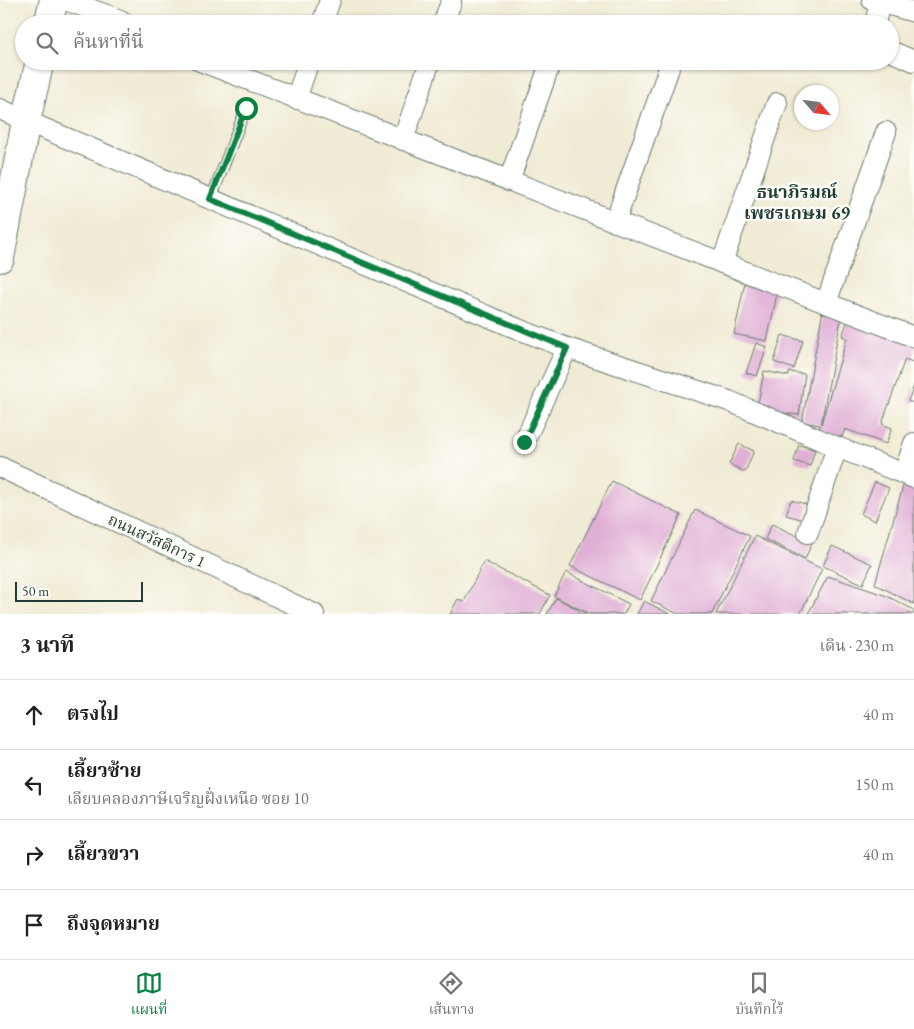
<!DOCTYPE html>
<html lang="th">
<meta charset="utf-8">
<style>
body{margin:0;font-family:"EB Garamond","Noto Serif Thai",serif;background:#f2f2f2;color:#202124}
.compass{position:absolute;left:794px;top:85px;width:45px;height:45px;border-radius:50%;background:#fff;box-shadow:0 1px 4px #0004;rotate:118deg}
.scale{position:absolute;left:15px;bottom:12px;width:128px;box-sizing:border-box;padding-left:5px;border:2px solid #1f3d34;border-top:0;font-size:14px;line-height:18px;white-space:nowrap;color:#1f3d34;-webkit-text-stroke:4px #fdfcf7;paint-order:stroke}
.stop{position:absolute;width:15px;height:15px;margin:-11px;border:4px solid #0b8043;border-radius:50%;background:#fff}
.stop.end{background:#0b8043;border-color:#fff;box-shadow:0 1px 5px #0008}
.list{margin:0;padding:0;list-style:none}
h2{display:flex;justify-content:space-between;align-items:center;height:65px;margin:0;padding:0 20px;font-size:21px}
h2 small{font-size:16px;font-weight:400;color:#757577}
.list li{display:grid;grid-template-columns:32px 1fr auto;gap:15px;align-items:center;box-sizing:border-box;height:70px;padding:0 20px;border-top:1px solid #e0e0e0}
.list b{display:block;font-size:19px;white-space:nowrap}
.list p{margin:0;font-size:16px;white-space:nowrap;color:#757577}
.list em{font-size:16px;font-style:normal;color:#757577}
.icon{flex:none;width:28px;height:28px;fill:none;stroke:currentColor;stroke-width:2;stroke-linecap:round;stroke-linejoin:round}
.map{position:relative;flex:none;width:914px;height:614px;overflow:hidden}
.search{position:absolute;background:#fff;box-shadow:0 1px 4px #0004;left:15px;right:15px;top:15px;height:55px;display:flex;align-items:center;gap:12px;box-sizing:border-box;padding:0 18px;border-radius:28px;color:#757577;font-size:19px}
.sheet{height:345px;background:#fff}
nav{display:flex;justify-content:space-around;align-items:center;box-sizing:border-box;height:70px;border-top:1px solid #e0e0e0;background:#fff;font-size:14px;color:#757577}
nav a{display:grid;justify-items:center;gap:2px}
nav .on{color:#0b8043}
.map>svg:first-child{display:block}
.building{fill:#e0afd6}
.lines{fill:none;stroke-linecap:round;stroke-linejoin:round}
.lane-casing{stroke:#687a6c;stroke-width:12}
.street-casing{stroke:#687a6c;stroke-width:22}
.secondary-casing{stroke:#687a6c;stroke-width:30}
.lane{stroke:#fff;stroke-width:10}
.street{stroke:#fff;stroke-width:20}
.secondary{stroke:#fff;stroke-width:28}
.route{stroke:#0b8043;stroke-width:6}
.labels{text-anchor:middle;stroke-width:5;stroke-linejoin:round;paint-order:stroke}
.street-label{font-size:16px;fill:#1f3d34;stroke:#fdfcf7}
.neighbourhood-label{font-size:18px;font-weight:bold;fill:#1f3d34;stroke:#fdfcf7}
</style>
<div class="map">
<svg width="914" height="614" viewBox="0 0 914 614">
<rect width="100%" height="100%" fill="#fdfcf7"/>
<filter id="ink" filterUnits="userSpaceOnUse"><feTurbulence type="fractalNoise" baseFrequency=".02" numOctaves="2"/><feDisplacementMap in="SourceGraphic" scale="10" xChannelSelector="R" yChannelSelector="G"/><feConvolveMatrix kernelMatrix="1 2 1 2 8 2 1 2 1" color-interpolation-filters="sRGB"/></filter>
<filter id="wash" filterUnits="userSpaceOnUse"><feTurbulence type="fractalNoise" baseFrequency=".0096" numOctaves="4" result="noise"/><feDisplacementMap in="SourceGraphic" scale="20" xChannelSelector="R" yChannelSelector="G"/><feGaussianBlur stdDeviation="1.12" result="paint"/><feColorMatrix in="noise" values="0 0 0 0 0 0 0 0 0 0 0 0 0 0 0 0 0 1.4 0 .05"/><feComposite in="paint" operator="in"/></filter>
<g filter="url(#wash)">
<rect width="100%" height="100%" fill="#f0ebd4"/>
<g id="blocks">
<g class="building">
<polygon points="745,282 778,289 767,341 734,334"/>
<polygon points="823,310 842,314 821,424 847,338 842,336 850,315 914,340 914,358 912,362 905,359 882,424 892,428 886,444 845,429 842,437 819,430 820,425 802,422"/>
<polygon points="782,335 803,341 794,369 774,362"/>
<polygon points="756,343 767,347 757,376 746,373"/>
<polygon points="764,371 789,376 789,372 805,374 799,415 757,409"/>
<polygon points="914,386 914,403 908,401"/>
<polygon points="739,444 754,451 745,472 729,464"/>
<polygon points="799,445 815,450 810,466 794,461"/>
<polygon points="905,479 914,483 914,604 875,584"/>
<polygon points="612,481 681,515 640,600 570,566"/>
<polygon points="875,482 889,488 875,521 861,514"/>
<polygon points="791,500 809,505 804,520 786,515"/>
<polygon points="695,510 750,536 712,614 678,614 651,601"/>
<polygon points="772,524 812,543 805,559 765,539"/>
<polygon points="755,536 822,569 800,614 716,614"/>
<polygon points="832,546 872,564 863,584 823,566"/>
<polygon points="484,561 550,595 540,614 450,614 458,599 464,602"/>
<polygon points="566,572 629,604 624,614 590,614 554,596"/>
<polygon points="828,576 887,596 914,610 914,614 808,614"/>
<polygon points="556,598 587,614 547,614"/>
<polygon points="644,601 670,614 637,614"/>
</g>
</g>
</g>
<g filter="url(#ink)">
<use href="#blocks" fill-opacity="0" stroke="#687a6c" stroke-width="1"/>
<g class="lines">
<g class="lane-casing">
<polyline id="lane" points="211,199 246,108"/>
</g>
<g class="street-casing">
<g id="street">
<polyline points="66,0 120,20 126,24"/>
<polyline points="872,0 914,12"/>
<polyline points="322,24 330,0"/>
<polyline points="443,24 451,2"/>
<polyline points="875,24 880,2"/>
<polyline points="890,51 914,61"/>
<polyline points="200,61 914,337"/>
<polyline points="296,99 309,61"/>
<polyline points="0,109 26,121 518,329 567,348 729,401 837,447 914,478"/>
<polyline points="403,140 430,61"/>
<polyline points="509,181 551,61"/>
<polyline points="615,222 669,68"/>
<polyline points="722,263 777,103"/>
<polyline points="826,303 886,132"/>
<polyline points="524,442 567,348"/>
<polyline points="0,467 314,614"/>
<polyline points="904,474 914,443"/>
<polyline points="808,533 837,447"/>
</g>
</g>
<g class="secondary-casing">
<g id="secondary">
<polyline points="48,24 54,0"/>
<polyline points="0,258 26,121 40,61"/>
</g>
</g>
<use href="#lane" class="lane"/>
<use href="#street" class="street"/>
<use href="#secondary" class="secondary"/>
</g>
</g>
<g class="lines" filter="url(#ink)">
<polyline class="route" points="246,108 210,199 567,348 524,442"/>
</g>
<g class="labels">
<g class="street-label">
<text transform="translate(157 540) rotate(25)" y="6">ถนนสวัสดิการ 1</text>
</g>
<g class="neighbourhood-label">
<text x="797" y="198">ธนาภิรมณ์<tspan x="797" dy="21">เพชรเกษม 69</tspan></text>
</g>
</g>
</svg>
<svg class="compass" viewBox="-18 -18 36 36"><path d="M0-13l5 13h-10z" fill="#e53935"/><path d="M0 13l5-13h-10z" fill="#757577"/></svg>
<div class="scale">50 m</div>
<div class="stop" style="left:246px;top:108px"></div>
<div class="stop end" style="left:524px;top:442px"></div>
<div class="search"><svg class="icon" aria-label="search" viewBox="0 0 24 24"><circle cx="10" cy="10" r="6"/><path d="M15 15l6 6"/></svg>ค้นหาที่นี่</div>
</div>
<section class="sheet">
<h2>3 นาที<small>เดิน · 230 m</small></h2>
<ul class="list">
<li><svg class="icon" aria-label="ahead" viewBox="0 0 24 24"><path d="M12 20V5M6 11l6-6 6 6"/></svg><div><b>ตรงไป</b></div><em>40 m</em></li>
<li><svg class="icon" aria-label="left" viewBox="0 0 24 24"><path d="M17 20v-9H6M10 6l-5 5 5 5"/></svg><div><b>เลี้ยวซ้าย</b><p>เลียบคลองภาษีเจริญฝั่งเหนือ ซอย 10</p></div><em>150 m</em></li>
<li><svg class="icon" aria-label="right" viewBox="0 0 24 24"><path d="M7 20v-9h11M14 6l5 5-5 5"/></svg><div><b>เลี้ยวขวา</b></div><em>40 m</em></li>
<li><svg class="icon" aria-label="arrive" viewBox="0 0 24 24"><path d="M6 21V4h12l-3 4 3 4H6"/></svg><div><b>ถึงจุดหมาย</b></div></li>
</ul>
</section>
<nav>
<a class="on"><svg class="icon" aria-label="map" viewBox="0 0 24 24"><path d="M3 6l6-2 6 2 6-2v14l-6 2-6-2-6 2zM9 4v14M15 6v14"/></svg>แผนที่</a>
<a><svg class="icon" aria-label="directions" viewBox="0 0 24 24"><path d="M12 3l9 9-9 9-9-9zM9 14v-3h6M13 9l2 2-2 2"/></svg>เส้นทาง</a>
<a><svg class="icon" aria-label="saved" viewBox="0 0 24 24"><path d="M7 4h10v16l-5-4-5 4z"/></svg>บันทึกไว้</a>
</nav>
